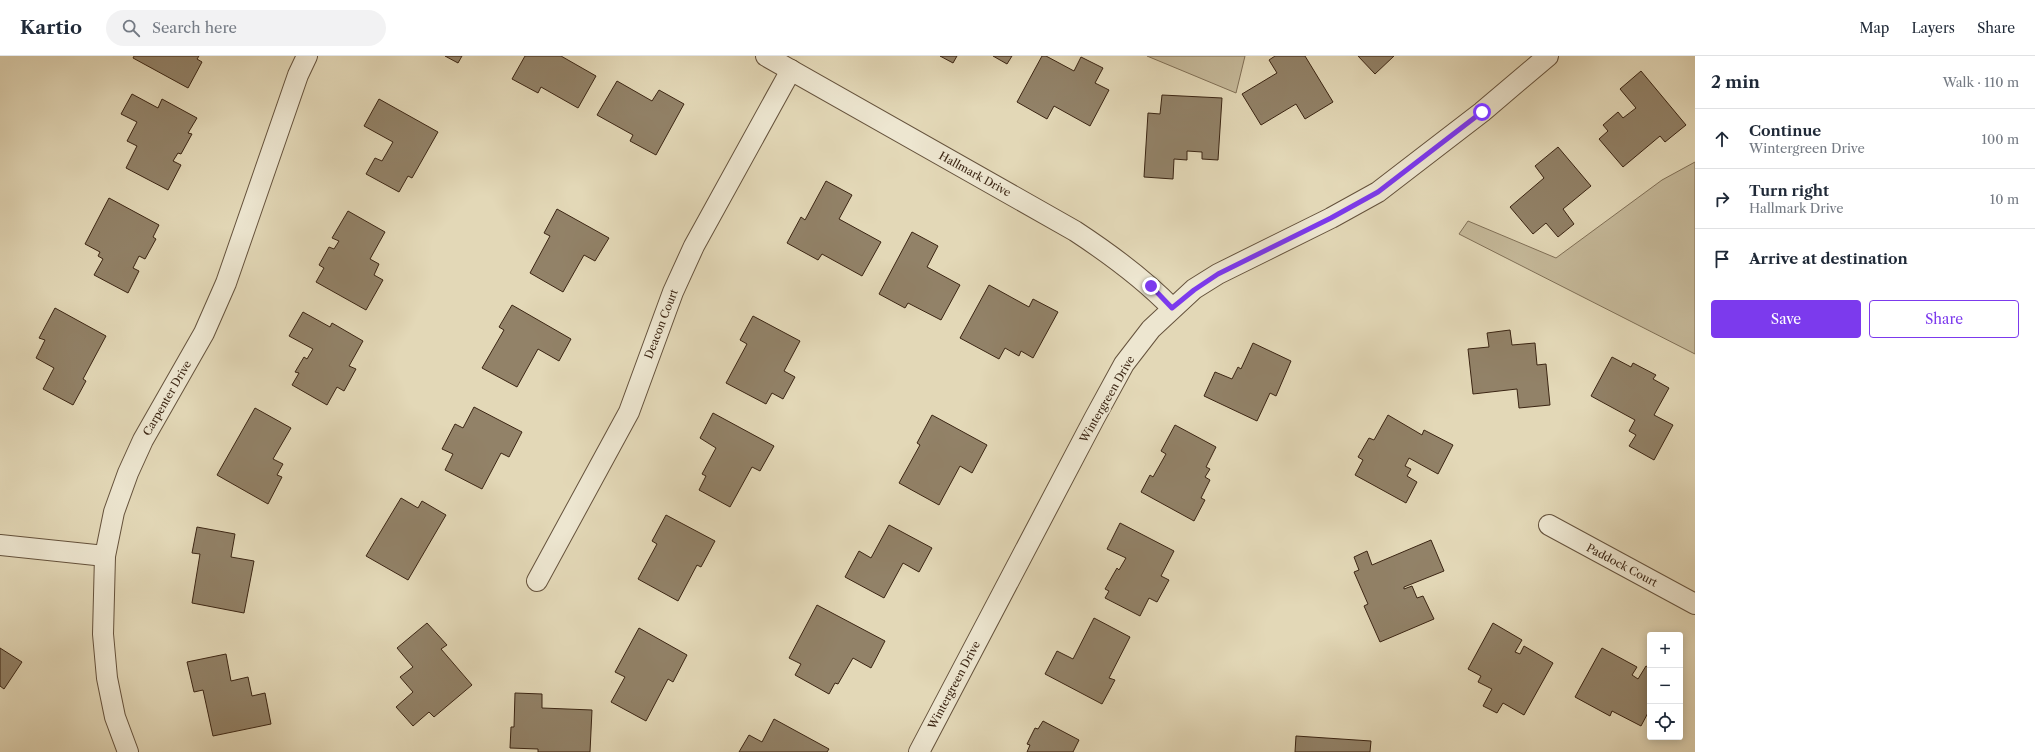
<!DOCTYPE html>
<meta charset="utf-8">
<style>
body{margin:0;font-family:"Libre Caslon Text",serif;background:#f2f2f3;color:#1f2937}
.controls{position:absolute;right:12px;bottom:12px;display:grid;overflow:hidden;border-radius:4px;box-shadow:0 2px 10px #0003}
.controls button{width:36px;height:36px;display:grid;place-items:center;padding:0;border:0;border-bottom:1px solid #e0e1e3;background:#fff;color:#1f2937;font:20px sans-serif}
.stop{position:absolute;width:12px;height:12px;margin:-9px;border:3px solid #7c3aed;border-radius:50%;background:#fff}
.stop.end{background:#7c3aed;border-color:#fff;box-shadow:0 1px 4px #0008}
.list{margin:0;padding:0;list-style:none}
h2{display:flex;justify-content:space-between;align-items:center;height:52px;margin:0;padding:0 16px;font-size:17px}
h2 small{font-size:13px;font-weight:400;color:#747a83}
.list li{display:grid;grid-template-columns:26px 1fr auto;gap:12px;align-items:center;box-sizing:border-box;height:60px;padding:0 16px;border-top:1px solid #e0e1e3}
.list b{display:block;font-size:15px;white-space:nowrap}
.list p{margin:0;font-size:13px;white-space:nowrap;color:#747a83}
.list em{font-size:13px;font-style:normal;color:#747a83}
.actions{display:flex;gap:8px;padding:12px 16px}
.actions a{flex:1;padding:9px 0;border:1px solid #7c3aed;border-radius:4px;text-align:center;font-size:14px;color:#7c3aed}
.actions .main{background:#7c3aed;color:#fff}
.icon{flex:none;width:22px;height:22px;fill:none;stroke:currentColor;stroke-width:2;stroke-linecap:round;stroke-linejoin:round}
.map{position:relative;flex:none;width:1695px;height:696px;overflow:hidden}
header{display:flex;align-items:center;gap:24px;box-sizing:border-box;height:56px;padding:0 20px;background:#fff;border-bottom:1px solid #e0e1e3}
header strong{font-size:19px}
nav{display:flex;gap:22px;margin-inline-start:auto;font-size:14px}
.search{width:280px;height:36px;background:#f2f2f3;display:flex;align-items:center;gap:10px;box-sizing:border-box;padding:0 14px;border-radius:22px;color:#747a83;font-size:15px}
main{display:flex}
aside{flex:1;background:#fff}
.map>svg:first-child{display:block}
.green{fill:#c6ba9b;stroke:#807057}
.building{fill:#928268;stroke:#3b2513}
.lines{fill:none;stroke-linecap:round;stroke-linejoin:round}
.street-casing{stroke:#65523c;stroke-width:22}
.street{stroke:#ede6d0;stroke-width:20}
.route{stroke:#7c3aed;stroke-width:5}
.labels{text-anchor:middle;stroke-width:4;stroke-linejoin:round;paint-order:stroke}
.street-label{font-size:11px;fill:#3b2513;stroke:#ede6d0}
</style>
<header>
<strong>Kartio</strong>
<div class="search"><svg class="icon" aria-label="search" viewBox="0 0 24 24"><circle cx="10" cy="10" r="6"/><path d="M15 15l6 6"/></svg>Search here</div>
<nav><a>Map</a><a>Layers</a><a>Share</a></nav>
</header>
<main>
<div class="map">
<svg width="1695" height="696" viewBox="0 0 1695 696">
<rect width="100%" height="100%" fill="#e3d8b7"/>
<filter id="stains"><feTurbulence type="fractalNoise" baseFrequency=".005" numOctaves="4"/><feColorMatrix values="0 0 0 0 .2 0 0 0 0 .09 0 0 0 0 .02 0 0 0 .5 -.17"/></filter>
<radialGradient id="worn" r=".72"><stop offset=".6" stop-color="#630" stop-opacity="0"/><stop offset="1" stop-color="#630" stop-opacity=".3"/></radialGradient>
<g class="green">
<polygon points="1147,0 1245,0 1236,37"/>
<polygon points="1695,106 1695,298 1459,178 1468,165 1556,202 1662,124"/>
</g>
<g class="building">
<polygon points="134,0 199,0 197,3 202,6 188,32 133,2"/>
<polygon points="445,0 462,0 458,7"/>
<polygon points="525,0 561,0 596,20 578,52 541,31 538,37 512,23"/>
<polygon points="940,0 957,0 953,7"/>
<polygon points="993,0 1012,0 1007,8"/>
<polygon points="1042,0 1046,0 1074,15 1081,1 1103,12 1095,27 1109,34 1090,70 1054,50 1047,63 1017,46"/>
<polygon points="1275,0 1305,0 1333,46 1305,63 1296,48 1261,69 1242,38 1277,17 1269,4"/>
<polygon points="1358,0 1394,0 1375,18"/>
<polygon points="1641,15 1686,69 1665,86 1660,80 1623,111 1599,83 1608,75 1603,69 1618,56 1623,62 1636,52 1620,33"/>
<polygon points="617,25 652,45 659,34 684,48 656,99 630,85 633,79 597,59"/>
<polygon points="132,38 158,52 162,43 197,62 188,77 192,78 181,98 178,97 173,105 181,109 168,134 126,112 137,90 127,85 137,66 121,58"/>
<polygon points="1162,39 1222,42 1218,104 1202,103 1202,96 1187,95 1187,104 1174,103 1173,123 1144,121 1148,57 1160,58"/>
<polygon points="379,43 438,76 412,122 408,120 399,136 366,118 375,102 382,105 393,86 364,70"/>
<polygon points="1558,91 1591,130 1563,153 1574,168 1558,181 1546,167 1533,178 1510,151 1544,122 1535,110"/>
<polygon points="826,125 852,139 839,163 881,186 862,220 822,198 818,204 787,187 801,161 805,164"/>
<polygon points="109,142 159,169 153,181 156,183 145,203 139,200 133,212 139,215 128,237 94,219 103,203 98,200 100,196 85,188"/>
<polygon points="557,153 609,182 595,205 584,199 563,236 530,217 550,180 544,177"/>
<polygon points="348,155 385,176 370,203 379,208 374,219 383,224 366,254 316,226 324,212 319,209 329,191 334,193 339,185 332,182"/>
<polygon points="912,176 938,190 927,211 960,229 941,264 908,247 905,252 879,238"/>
<polygon points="989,229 1029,251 1033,243 1058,256 1033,302 1021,295 1019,300 1005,292 999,303 960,282"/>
<polygon points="512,249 571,283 559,305 538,293 517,331 482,312 504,274 499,271"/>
<polygon points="55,252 106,280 83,323 86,325 73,349 43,333 54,312 36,302 45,284 39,282"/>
<polygon points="303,256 330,271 332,267 363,285 349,310 356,313 344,335 337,331 327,349 292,329 299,317 295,316 304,301 307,303 313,293 289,280"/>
<polygon points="753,260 800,285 784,315 795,321 783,343 772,337 766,348 726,327 747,288 740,284"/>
<polygon points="1510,274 1512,289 1535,287 1537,309 1546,308 1550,349 1519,352 1517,333 1473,338 1468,293 1489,291 1487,277"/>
<polygon points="1253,287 1291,305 1276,340 1270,337 1257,365 1204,340 1215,316 1232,323 1238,311 1241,313"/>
<polygon points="1612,301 1631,311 1633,307 1656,319 1653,323 1669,332 1654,359 1673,369 1654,404 1629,390 1636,379 1629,375 1635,364 1591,340"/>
<polygon points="474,351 522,376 509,401 501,397 482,433 445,414 453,398 442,393 455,368 463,372"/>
<polygon points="255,352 291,372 273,403 283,408 277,419 282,421 268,448 217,419"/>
<polygon points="713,357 774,390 760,415 752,411 730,451 699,434 706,420 702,418 716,392 700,382"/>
<polygon points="932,359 987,389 972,417 960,410 939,449 899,427 920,389 917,387"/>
<polygon points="1388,359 1422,379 1424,374 1453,389 1438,418 1409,402 1405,410 1411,413 1407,420 1417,426 1406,447 1355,419 1363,404 1358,401 1369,382 1374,384"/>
<polygon points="1175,369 1216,391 1206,411 1210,413 1205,421 1210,424 1201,442 1205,444 1194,465 1141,436 1150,419 1153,421 1166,398 1161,395"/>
<polygon points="401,442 418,452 422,445 446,459 408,524 366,500"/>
<polygon points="666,459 715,485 701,511 697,509 678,545 638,523 657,488 652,485"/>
<polygon points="1120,467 1174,495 1161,520 1169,524 1157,546 1149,542 1140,560 1105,542 1109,535 1105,533 1117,512 1119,514 1126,502 1107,493"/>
<polygon points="889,469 932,492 919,516 903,507 884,542 845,521 859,495 871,502"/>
<polygon points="197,471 235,478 231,501 254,505 244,557 192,547 200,498 192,497"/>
<polygon points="1431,484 1444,515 1404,531 1404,533 1412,530 1417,542 1423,540 1434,563 1380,586 1364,550 1368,548 1354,516 1359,514 1354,501 1367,495 1372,509"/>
<polygon points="817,549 885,585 871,612 853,602 838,628 835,627 829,638 795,619 801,608 789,602"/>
<polygon points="1094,562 1130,581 1109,622 1115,624 1102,648 1045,618 1057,595 1073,603"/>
<polygon points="427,567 447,589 441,593 472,629 434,661 429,656 413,670 396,651 413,636 400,621 413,611 397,592"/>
<polygon points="1493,567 1522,584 1515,596 1520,598 1524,590 1553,607 1524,659 1503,647 1497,657 1483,650 1492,633 1478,626 1481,620 1468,613"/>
<polygon points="639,572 687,599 673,626 668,623 646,665 611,646 625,621 615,616"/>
<polygon points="0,592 22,606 4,633 0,630"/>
<polygon points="1602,592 1637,611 1632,619 1638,623 1646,610 1650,612 1650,653 1641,670 1612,655 1610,660 1575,641"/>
<polygon points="226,598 231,625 248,621 252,640 265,637 271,668 213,680 203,634 194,636 187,606"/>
<polygon points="515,637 542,638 542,652 592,654 590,696 538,696 538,693 510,692 511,671 514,671"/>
<polygon points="774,663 829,693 827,696 739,696 749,679 762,686"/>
<polygon points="1043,665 1079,684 1073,696 1027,696 1030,689 1027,688 1035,672 1038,673"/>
<polygon points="1296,680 1371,685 1370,696 1295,696"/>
</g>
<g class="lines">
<g class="street-casing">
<g id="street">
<path d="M766,0l309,175c35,23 68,47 97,77"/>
<polyline points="1549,469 1695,548"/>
<polyline points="0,489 105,500"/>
<polyline points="537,525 629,356 673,236 694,190 791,14"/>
<polyline points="128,696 115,661 107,622 103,578 105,500 114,456 128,417 143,384 204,277 226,227 298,19 307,0"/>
<polyline points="919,696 1094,363 1124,308 1151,273 1194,233 1218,218 1331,162 1378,136 1482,56 1548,0"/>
</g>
</g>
<use href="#street" class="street"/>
</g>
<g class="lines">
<polyline class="route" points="1151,230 1172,252 1194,234 1218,218 1331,162 1378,136 1482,56"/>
</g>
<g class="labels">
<g class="street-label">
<text transform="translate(975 118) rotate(29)" y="4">Hallmark Drive</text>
<text transform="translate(661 268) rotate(-69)" y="4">Deacon Court</text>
<text transform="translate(167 342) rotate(-60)" y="4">Carpenter Drive</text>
<text transform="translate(1107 343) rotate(-60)" y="4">Wintergreen Drive</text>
<text transform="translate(1622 509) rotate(28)" y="4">Paddock Court</text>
<text transform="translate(954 629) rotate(-62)" y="4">Wintergreen Drive</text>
</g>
</g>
<rect width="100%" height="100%" filter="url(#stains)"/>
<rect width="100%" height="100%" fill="url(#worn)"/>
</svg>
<div class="controls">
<button>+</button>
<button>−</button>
<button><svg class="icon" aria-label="locate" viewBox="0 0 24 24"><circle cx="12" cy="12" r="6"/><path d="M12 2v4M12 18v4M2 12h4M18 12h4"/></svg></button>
</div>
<div class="stop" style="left:1482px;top:56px"></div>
<div class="stop end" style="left:1151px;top:230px"></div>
</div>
<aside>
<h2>2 min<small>Walk · 110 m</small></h2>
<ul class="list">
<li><svg class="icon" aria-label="ahead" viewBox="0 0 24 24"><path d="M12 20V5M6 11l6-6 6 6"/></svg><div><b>Continue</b><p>Wintergreen Drive</p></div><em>100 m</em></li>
<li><svg class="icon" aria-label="right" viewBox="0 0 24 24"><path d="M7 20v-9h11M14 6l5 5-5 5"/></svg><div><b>Turn right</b><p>Hallmark Drive</p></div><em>10 m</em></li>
<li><svg class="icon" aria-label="arrive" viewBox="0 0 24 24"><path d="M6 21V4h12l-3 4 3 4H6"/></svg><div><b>Arrive at destination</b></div></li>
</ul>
<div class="actions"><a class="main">Save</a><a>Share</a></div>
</aside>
</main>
